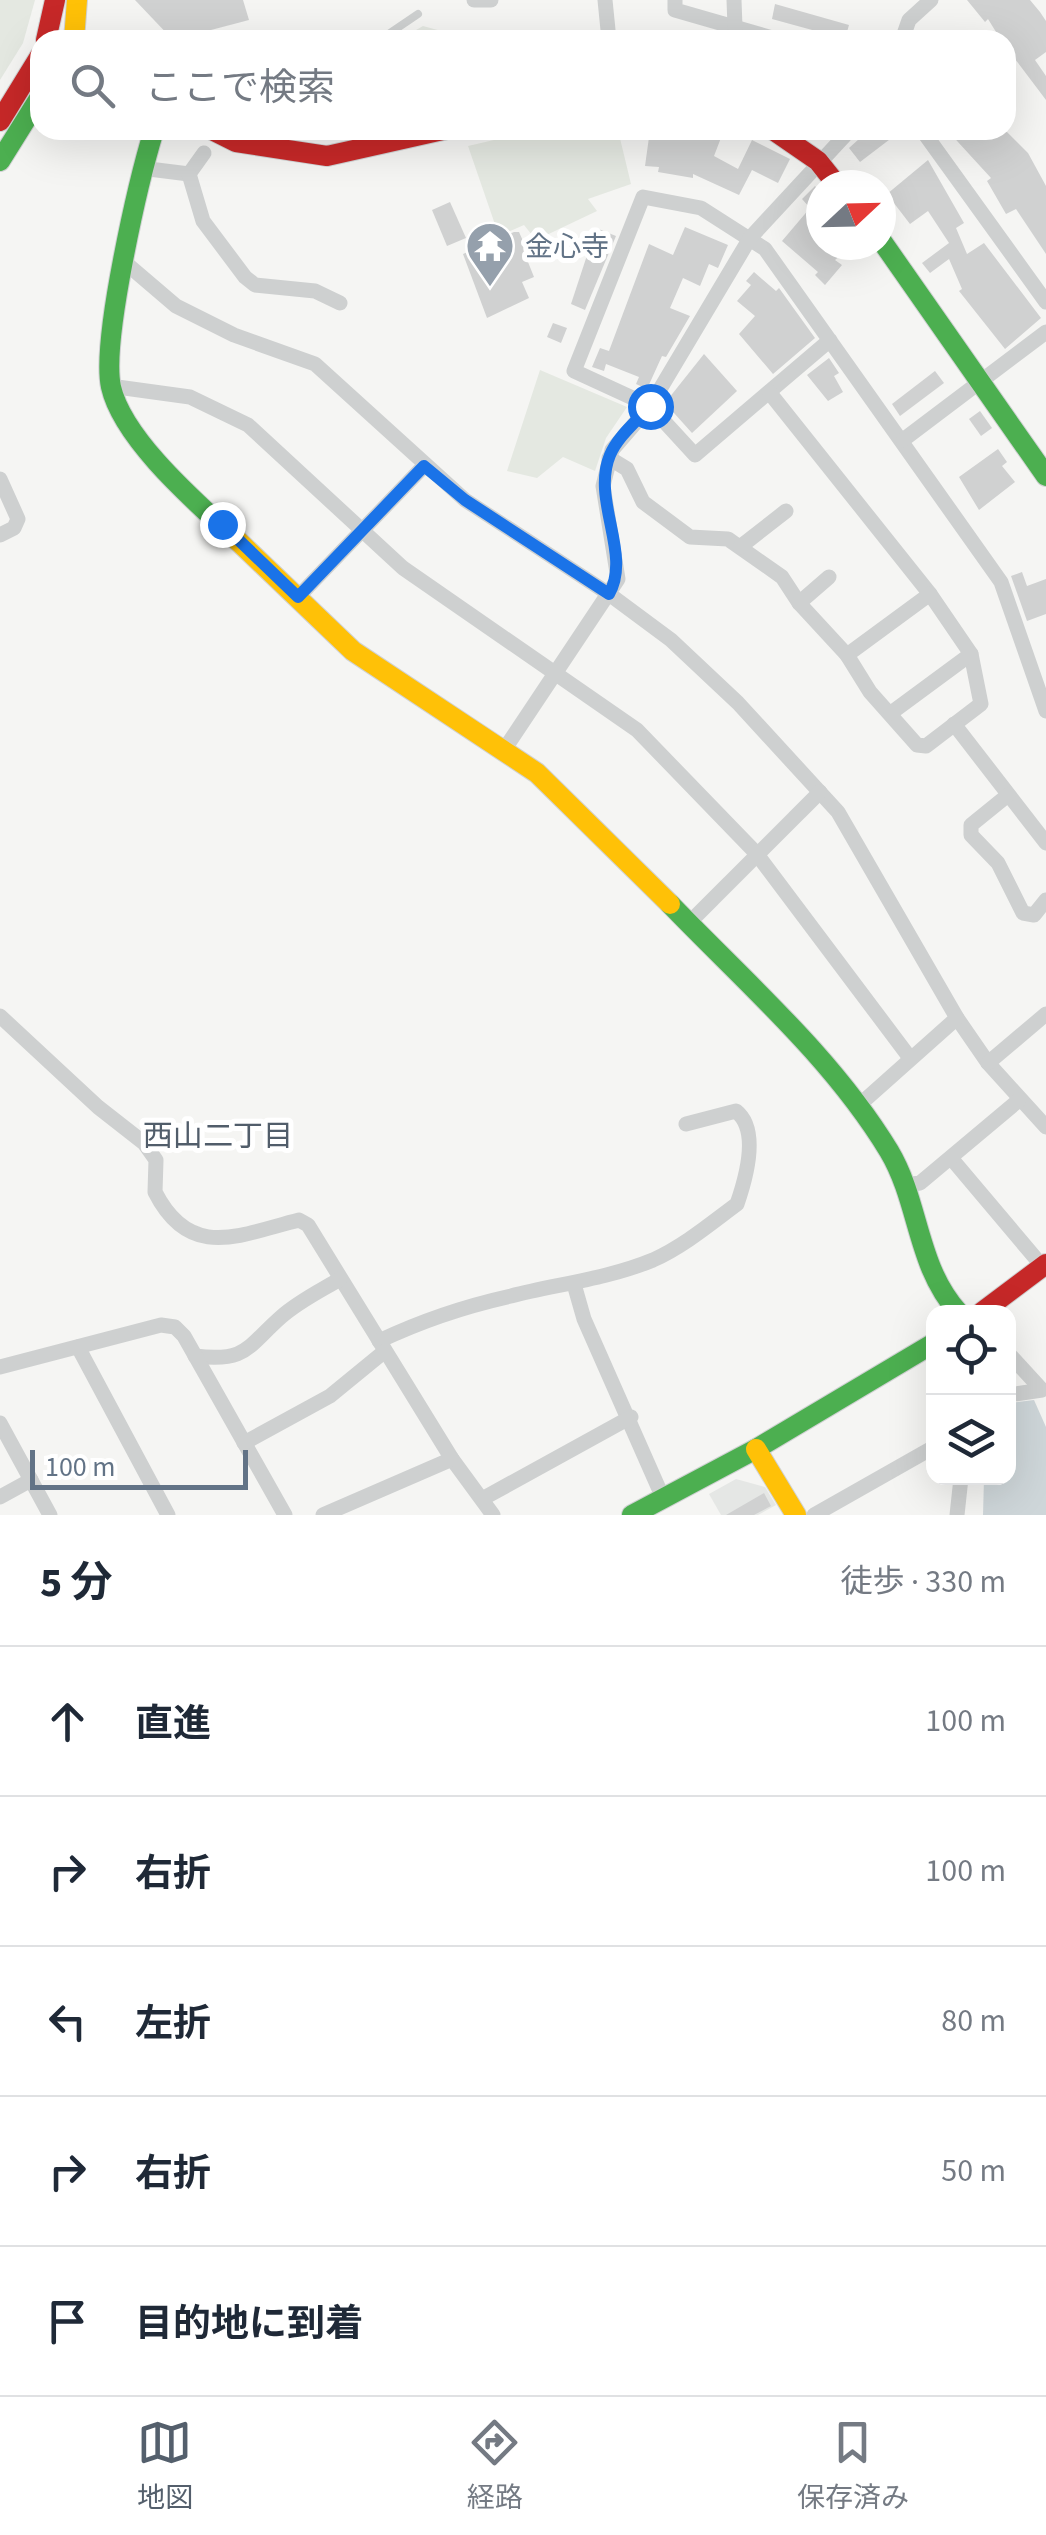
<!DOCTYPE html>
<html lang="ja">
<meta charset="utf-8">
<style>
body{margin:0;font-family:"Source Sans 3","Noto Sans JP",sans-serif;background:#f6f6f7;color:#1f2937}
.controls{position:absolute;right:30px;bottom:30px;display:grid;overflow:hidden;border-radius:20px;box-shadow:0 10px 40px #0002}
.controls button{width:90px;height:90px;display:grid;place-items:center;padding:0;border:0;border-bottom:2px solid #e0e1e3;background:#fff;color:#1f2937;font:50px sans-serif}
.compass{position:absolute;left:806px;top:170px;width:90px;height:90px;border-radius:50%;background:#fff;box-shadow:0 10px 40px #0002;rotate:68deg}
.scale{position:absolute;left:30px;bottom:25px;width:218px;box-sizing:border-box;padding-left:10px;border:5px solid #627386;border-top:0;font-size:28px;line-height:35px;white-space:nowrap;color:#627386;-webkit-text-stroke:8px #fff;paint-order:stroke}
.stop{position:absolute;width:30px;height:30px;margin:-22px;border:8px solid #1a73e8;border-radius:50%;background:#fff}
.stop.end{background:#1a73e8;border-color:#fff;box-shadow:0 2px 10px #0008}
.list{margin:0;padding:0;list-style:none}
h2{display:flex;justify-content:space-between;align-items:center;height:130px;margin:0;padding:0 40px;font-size:42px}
h2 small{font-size:32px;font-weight:400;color:#747a83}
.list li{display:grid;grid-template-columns:65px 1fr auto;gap:30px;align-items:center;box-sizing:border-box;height:150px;padding:0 40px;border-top:2px solid #e0e1e3}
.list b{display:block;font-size:38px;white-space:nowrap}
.list em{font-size:32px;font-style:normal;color:#747a83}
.icon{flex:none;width:55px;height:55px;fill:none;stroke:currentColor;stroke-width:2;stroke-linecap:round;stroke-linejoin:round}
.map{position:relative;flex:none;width:1046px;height:1515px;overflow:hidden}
.search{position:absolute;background:#fff;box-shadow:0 10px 40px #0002;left:30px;right:30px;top:30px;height:110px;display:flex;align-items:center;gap:25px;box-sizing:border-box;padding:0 35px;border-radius:30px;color:#747a83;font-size:38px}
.sheet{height:880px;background:#fff}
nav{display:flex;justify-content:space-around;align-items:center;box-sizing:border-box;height:140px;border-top:2px solid #e0e1e3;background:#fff;font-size:28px;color:#747a83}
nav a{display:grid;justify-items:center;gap:5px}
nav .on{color:#545f6c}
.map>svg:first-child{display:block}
.built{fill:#e5e7e5}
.green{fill:#e4e8e1}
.water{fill:#ced6d9}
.building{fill:#d0d1d1}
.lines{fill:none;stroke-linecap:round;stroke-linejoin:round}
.fast-casing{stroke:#d0d2d3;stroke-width:22}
.slow-casing{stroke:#d0d2d3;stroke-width:22}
.jam-casing{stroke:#d0d2d3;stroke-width:22}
.lane{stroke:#ced0d0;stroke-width:8}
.street{stroke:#ced0d0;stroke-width:15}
.fast{stroke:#4caf50;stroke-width:20}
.slow{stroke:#ffc107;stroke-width:20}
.jam{stroke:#c62828;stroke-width:20}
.route{stroke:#1a73e8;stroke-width:12}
.labels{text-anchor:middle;stroke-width:10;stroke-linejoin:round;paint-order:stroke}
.poi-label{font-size:28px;fill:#627386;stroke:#fff;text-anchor:start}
.neighbourhood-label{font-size:30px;fill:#515d6a;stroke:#fff}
</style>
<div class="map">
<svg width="1046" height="1515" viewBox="0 0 1046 1515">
<rect width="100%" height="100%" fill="#f5f5f3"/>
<polygon class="built" points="736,1479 765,1487 776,1505 758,1515 721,1515 709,1494"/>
<g class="green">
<polygon points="0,0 35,0 23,43 0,80"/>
<polygon points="423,26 474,40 399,40"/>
<polygon points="537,130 618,130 631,184 588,199 597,211 536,240 524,225 499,236 468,146"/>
<polygon points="540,370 627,407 606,438 595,471 563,457 537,478 507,471"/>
</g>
<polygon class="water" points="1034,1400 1046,1427 1046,1515 983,1515 984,1478 1008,1478 1009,1403"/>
<g class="building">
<polygon points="135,0 243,0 249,20 173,40"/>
<polygon points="967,0 1030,0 1040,12 1046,21 1046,52 1035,60 1046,76 1046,100 1006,47 1006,40 1001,40 988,19 985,22"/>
<polygon points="775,4 849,25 845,39 772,19"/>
<polygon points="650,130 724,130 714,156 738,169 752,140 790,159 778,183 752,170 739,195 693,174 693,178 658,172 659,167 645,166"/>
<polygon points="869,130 902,130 860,162 849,148"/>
<polygon points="947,130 1005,130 1028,153 1046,186 1046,254 1016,209 1006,214 987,181 991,178"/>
<polygon points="928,160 964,223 956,228 967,254 984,243 1041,318 1005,349 959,291 962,289 949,259 930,273 922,263 949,243 928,211 910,224 887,194"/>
<polygon points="815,186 821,193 821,245 852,245 835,260 842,265 825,285 815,275 818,272 782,241 810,208 802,199"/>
<polygon points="450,202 466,238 447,246 432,210"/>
<polygon points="685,227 728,245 718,268 709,264 700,286 683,278 670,308 690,316 666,357 662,356 647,389 636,384 639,377 606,364 604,371 592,367 600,348 609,351 649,244 673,255"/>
<polygon points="596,228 616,236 585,310 571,304"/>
<polygon points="514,232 519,232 532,261 528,262 534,277 522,282 529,298 487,318 463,254"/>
<polygon points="754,272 776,291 779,288 815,338 773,374 739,334 755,316 737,301 751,285 746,281"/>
<polygon points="553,323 567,328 561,343 547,337"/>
<polygon points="704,354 737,391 692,433 665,403"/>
<polygon points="829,358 839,373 834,376 843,392 828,401 807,375"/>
<polygon points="935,371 944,383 900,416 892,404"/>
<polygon points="980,411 992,428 981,436 969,419"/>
<polygon points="998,449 1007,462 1002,466 1015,482 979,510 959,477"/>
<polygon points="1022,572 1027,586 1046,579 1046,614 1027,621 1011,576"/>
<polygon points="764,1493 771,1506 754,1515 726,1515"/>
</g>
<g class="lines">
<g class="fast-casing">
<g id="fast">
<path d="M154,130c-15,49 -53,211 -43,257 12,53 87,117 126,153"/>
<polyline points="0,161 40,97"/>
<polyline points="881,240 1046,476"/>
<path d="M670,904c75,78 162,153 219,247 31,52 27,114 69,161"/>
<polyline points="632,1515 756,1449 934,1343"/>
</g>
</g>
<g class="slow-casing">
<g id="slow">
<polyline points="74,40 77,0"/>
<polyline points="237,540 353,651 537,773 670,904"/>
<polyline points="756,1449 796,1515"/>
</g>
</g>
<g class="jam-casing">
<g id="jam">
<polyline points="46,40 55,0"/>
<polyline points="0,121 40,56"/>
<polyline points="212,130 236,142 327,156 443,130"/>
<polyline points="773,130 818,161 837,185"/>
<polyline points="982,1312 1046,1264"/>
</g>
</g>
<polyline class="lane" points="390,33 418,14"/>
<g class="street">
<polyline points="474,0 491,0"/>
<polyline points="605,0 609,40"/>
<polyline points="675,0 675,10 779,40"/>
<polyline points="734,0 735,27"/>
<polyline points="902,40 909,20 931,0"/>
<polyline points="922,130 1046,302"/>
<polyline points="141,168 189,174 204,153"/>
<polyline points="189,174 203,221 245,277 255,285 315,291 340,303"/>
<polyline points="128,265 176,306 234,335 315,364 465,500 609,594 671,640 738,703 838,812 957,1018 988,1063 1046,1127"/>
<polyline points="830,340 695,455 650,406 574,371 643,197 701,208 765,249 1001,582 1046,711"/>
<polyline points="110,386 190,397 248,425 403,568 637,730 756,853 910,1058"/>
<polyline points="903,440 1046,332"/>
<polyline points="609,458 627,469 643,502 690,537 728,539 782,577 799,603 847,655 870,692 917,745 926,746 981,704 971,654 930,594 769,392"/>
<polyline points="0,479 18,519 14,528 0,535"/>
<polyline points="740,547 786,511"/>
<polyline points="298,597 424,466"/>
<polyline points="799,603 829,577"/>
<polyline points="847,655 930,594"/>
<polyline points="891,713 971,654"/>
<polyline points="954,724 1046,843"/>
<polyline points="504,750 618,579 603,486 612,450 650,406 750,238 850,130"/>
<polyline points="1008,795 971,825 971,835 998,863 1023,913 1034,915 1046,900"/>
<polyline points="689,923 820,792"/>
<path d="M0,1016l98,91 46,36 12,17 -1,32c35,69 84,43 144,28l9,5 144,234 41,56"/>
<polyline points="988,1063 1046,1014"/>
<polyline points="857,1107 957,1018"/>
<polyline points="951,1158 1043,1267"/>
<polyline points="905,1185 920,1183 1019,1100"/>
<polyline points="574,1284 584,1319 663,1498"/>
<path d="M379,1341c42,-20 87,-35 132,-45 47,-12 96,-17 142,-36 31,-14 57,-36 84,-56 9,-26 23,-74 -1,-93l-50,13"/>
<polyline points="78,1347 168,1515"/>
<polyline points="1008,1353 1042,1390 1008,1395"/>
<path d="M195,1356c52,6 51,-8 86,-39 18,-16 39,-26 59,-38"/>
<polyline points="0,1367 161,1325 175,1327 184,1336 285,1515"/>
<polyline points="0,1423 50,1515"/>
<polyline points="244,1443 330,1396 385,1351"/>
<polyline points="0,1497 31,1480"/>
<polyline points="482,1499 631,1417"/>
<polyline points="323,1515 452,1459"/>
<polyline points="814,1515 934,1447"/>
<polyline points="957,1515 961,1478"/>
</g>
<use href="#fast" class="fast"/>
<use href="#slow" class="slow"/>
<use href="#jam" class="jam"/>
</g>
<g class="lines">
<path class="route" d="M222,524l76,73 126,-131 41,34 144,94c23,-40 -18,-94 1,-139 8,-19 27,-34 40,-49"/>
</g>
<defs>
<g id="temple-pin" transform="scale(2.5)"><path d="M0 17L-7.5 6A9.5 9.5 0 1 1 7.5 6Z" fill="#95a0ac" stroke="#fff"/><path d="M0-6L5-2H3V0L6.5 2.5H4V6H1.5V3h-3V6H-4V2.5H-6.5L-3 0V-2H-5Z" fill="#fff"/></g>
</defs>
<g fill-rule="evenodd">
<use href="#temple-pin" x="490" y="246"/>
</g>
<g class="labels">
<g class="poi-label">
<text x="525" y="256">金心寺</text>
</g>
<g class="neighbourhood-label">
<text x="218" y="1146">西山二丁目</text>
</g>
</g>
</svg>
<div class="controls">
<button><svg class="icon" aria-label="locate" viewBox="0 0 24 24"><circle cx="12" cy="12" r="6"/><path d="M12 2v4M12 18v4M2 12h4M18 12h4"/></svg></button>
<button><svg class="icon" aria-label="layers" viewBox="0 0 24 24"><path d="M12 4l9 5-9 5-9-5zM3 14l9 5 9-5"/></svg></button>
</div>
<svg class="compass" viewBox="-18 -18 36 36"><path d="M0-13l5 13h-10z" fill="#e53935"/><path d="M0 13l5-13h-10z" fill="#747a83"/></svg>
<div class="scale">100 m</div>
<div class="stop" style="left:650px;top:406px"></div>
<div class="stop end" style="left:222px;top:524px"></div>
<div class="search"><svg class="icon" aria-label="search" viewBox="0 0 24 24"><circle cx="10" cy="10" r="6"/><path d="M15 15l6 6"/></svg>ここで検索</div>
</div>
<section class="sheet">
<h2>5 分<small>徒歩 · 330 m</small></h2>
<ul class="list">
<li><svg class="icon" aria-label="ahead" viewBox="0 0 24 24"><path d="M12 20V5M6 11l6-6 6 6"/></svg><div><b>直進</b></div><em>100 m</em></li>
<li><svg class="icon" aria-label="right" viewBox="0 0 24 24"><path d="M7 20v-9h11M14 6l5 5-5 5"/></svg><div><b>右折</b></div><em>100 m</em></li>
<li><svg class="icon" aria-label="left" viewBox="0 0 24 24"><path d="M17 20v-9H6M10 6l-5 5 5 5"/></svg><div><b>左折</b></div><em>80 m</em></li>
<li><svg class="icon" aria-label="right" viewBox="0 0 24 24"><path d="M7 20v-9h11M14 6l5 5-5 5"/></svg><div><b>右折</b></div><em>50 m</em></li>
<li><svg class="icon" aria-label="arrive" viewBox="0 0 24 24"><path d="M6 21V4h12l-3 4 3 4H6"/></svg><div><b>目的地に到着</b></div></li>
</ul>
</section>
<nav>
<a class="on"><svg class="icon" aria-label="map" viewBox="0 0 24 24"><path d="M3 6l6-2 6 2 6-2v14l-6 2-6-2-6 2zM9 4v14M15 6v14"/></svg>地図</a>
<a><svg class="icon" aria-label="directions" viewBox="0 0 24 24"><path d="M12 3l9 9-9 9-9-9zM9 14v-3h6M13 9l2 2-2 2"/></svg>経路</a>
<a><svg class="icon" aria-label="saved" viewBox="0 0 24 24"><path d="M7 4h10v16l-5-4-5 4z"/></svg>保存済み</a>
</nav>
